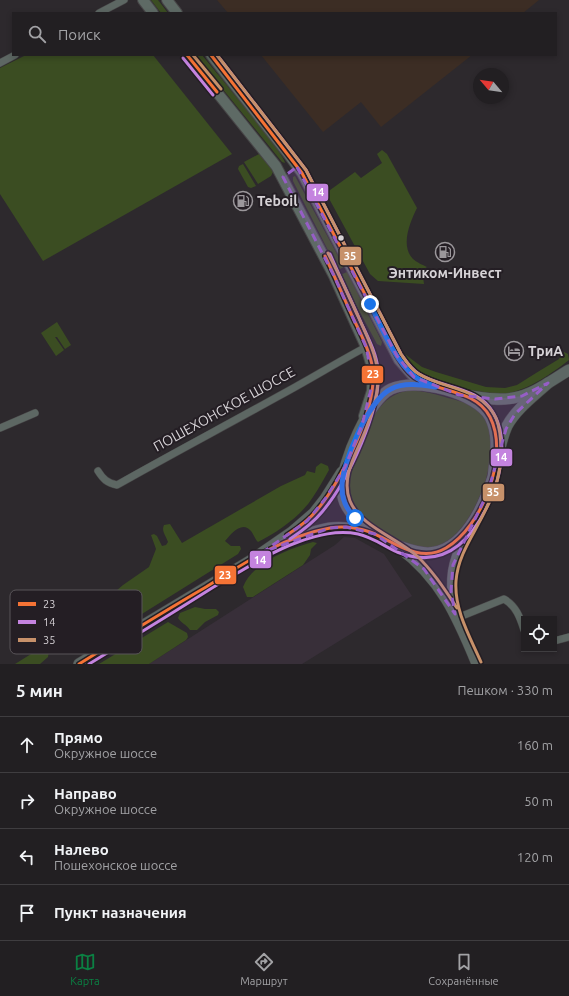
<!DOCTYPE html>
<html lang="ru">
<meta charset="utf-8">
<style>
body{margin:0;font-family:Ubuntu,sans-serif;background:#2e2c2f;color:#f1f3f6}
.controls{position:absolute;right:12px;bottom:12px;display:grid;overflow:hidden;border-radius:0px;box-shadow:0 2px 6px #0003}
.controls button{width:36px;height:36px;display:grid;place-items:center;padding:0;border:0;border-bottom:1px solid #3f3d40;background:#221f22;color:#f1f3f6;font:20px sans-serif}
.compass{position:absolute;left:473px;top:68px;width:36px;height:36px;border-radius:50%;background:#221f22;box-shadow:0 2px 6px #0003;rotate:299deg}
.stop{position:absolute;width:12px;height:12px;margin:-9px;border:3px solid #1a73e8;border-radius:50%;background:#fff}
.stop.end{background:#1a73e8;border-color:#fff;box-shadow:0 1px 4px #0008}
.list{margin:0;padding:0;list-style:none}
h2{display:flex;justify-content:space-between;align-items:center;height:52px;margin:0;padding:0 16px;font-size:17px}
h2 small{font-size:13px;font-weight:400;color:#a2a2a5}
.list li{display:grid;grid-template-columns:26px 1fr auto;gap:12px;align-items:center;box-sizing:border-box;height:56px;padding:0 16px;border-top:1px solid #3f3d40}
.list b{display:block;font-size:15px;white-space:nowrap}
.list p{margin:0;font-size:13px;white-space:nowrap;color:#a2a2a5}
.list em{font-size:13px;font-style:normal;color:#a2a2a5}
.icon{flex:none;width:22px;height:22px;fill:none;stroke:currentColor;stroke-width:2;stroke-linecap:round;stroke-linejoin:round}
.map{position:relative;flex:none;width:569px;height:664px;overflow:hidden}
.search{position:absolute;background:#221f22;box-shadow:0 2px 6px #0003;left:12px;right:12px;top:12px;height:44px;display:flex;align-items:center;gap:10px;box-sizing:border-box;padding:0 14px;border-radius:0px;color:#a2a2a5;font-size:15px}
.sheet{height:276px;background:#221f22}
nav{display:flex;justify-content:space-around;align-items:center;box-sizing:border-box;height:56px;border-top:1px solid #3f3d40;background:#221f22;font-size:11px;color:#a2a2a5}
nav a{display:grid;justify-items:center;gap:2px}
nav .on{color:#0b8043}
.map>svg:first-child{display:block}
.built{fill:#382f39}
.medical{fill:#3c2d24}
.green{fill:#3b4d22}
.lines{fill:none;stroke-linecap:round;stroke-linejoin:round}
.minor-casing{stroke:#474547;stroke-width:8}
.tertiary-casing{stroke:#474547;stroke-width:10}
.secondary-casing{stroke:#474547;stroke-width:12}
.primary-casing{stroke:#474547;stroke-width:12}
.minor{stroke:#5d6763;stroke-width:7}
.tertiary{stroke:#5d6763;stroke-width:9}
.secondary{stroke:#5e6a65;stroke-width:10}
.primary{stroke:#5d6764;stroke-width:11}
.bus-1-casing{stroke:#241e24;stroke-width:6}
.bus-2-casing{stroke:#241e24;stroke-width:6}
.bus-3-casing{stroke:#241e24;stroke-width:6}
.bus-1{stroke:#f57335;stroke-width:3}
.bus-2{stroke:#c483df;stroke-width:3}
.bus-3{stroke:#c7916a;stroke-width:3}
.route{stroke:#1a73e8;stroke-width:5}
.marked{fill:#965ec6;fill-opacity:0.2;stroke:#965ec6;stroke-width:3;stroke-dasharray:8 5;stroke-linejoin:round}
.bus-dot{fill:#d6d2d6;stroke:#241e24;stroke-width:1.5}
.labels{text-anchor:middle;stroke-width:4;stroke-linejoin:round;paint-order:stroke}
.poi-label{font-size:14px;font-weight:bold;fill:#d6d2d6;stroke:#241e24;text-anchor:start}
.street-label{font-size:14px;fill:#d6d2d6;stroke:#241e24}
.key{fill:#241e24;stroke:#595459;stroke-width:1}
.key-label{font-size:11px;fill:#d6d2d6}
.line-badge{stroke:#241e24;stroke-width:1.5}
.badge-label{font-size:11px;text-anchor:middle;font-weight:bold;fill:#fff}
</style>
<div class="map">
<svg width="569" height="664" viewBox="0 0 569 664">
<rect width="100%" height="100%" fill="#2d292d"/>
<polygon class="built" points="344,537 355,538 384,554 412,596 302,664 149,664 335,545"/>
<g class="medical">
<polygon points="217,0 539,0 523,13 228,13"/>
<polygon points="261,55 472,55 381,127 361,102 323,132"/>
</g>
<g class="green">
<polygon points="151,0 158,0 168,13 161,13"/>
<polygon points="26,55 153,55 232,154 43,261 0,194 0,68"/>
<path d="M195,55h7c11,14 83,99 83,108l-3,-1z"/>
<path d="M382,150l5,4 30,54c-7,14 -17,38 -4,51 3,3 10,6 14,8l-5,3 2,14 -46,-3 -8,-7 -44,-81 29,-21 6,6 21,-15 -5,-9z"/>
<polygon points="259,154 260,154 268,163 273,172 271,176 258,184 244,162"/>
<polygon points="243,164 256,186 251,188 248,187 238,169 239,166"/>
<polygon points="295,176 344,267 338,270 293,181 293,177"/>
<polygon points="347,272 382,342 381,346 377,344 340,275"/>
<polygon points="57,322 71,345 65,349 57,337 55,337 64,350 56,356 41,333"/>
<path d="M562,351l6,3 1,6c-15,12 -41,30 -61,33 -20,3 -75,-10 -91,-22 -7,-5 -11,-11 -16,-18l1,-1 20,15 14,5 50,15 19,1 12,-3 19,-12 23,-14z"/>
<path d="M406,391c15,-1 28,3 42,7 8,2 18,4 25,9 25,15 19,50 13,72 -7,23 -24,59 -49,67 -26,9 -88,-28 -90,-57 -1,-17 12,-42 19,-57 8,-19 19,-37 40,-41z"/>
<path d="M321,463l7,3 1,4c-5,9 -10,18 -16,27 -12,19 -35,35 -55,45 -3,-3 -4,-7 -7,-11 -9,-11 -20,3 -26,10l6,5h9l1,3 -3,5 -157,98 -3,1 -8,-5 -7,-10 1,-6 24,-17 35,-30 26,-18 7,-18 -5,-14 3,-1 3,2 5,10 4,-1 2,-3c-2,-6 -7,-11 -4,-17l6,-1 12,19 99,-57 24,-11 2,-4 8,2 1,-6z"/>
<path d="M313,542l4,1 -6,6 -1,6 -7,10 -50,32h-6l-4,-10c9,-24 47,-39 70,-45z"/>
<path d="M195,607l10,2h11l3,3 -1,3 -13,7 -8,8h-7c-3,-5 -9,-7 -12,-12l2,-5z"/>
<polygon points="168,622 187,633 188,637 186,640 149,664 99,664"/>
<polygon points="44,646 49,651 48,657 40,664 15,664"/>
</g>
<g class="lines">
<g class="minor-casing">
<g id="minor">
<polyline points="99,13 124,0"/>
<polyline points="0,63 15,55"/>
<polyline points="0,428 35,413"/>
<path d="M98,471c5,8 9,12 19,14 53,-30 106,-58 160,-88 30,-16 59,-34 89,-50"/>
<path d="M457,618l47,-19c12,7 16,18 20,31"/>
<polyline points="554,641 569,637"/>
</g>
</g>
<g class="tertiary-casing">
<g id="tertiary">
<path d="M398,548c42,30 59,70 78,116"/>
<path d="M454,610c-5,-31 -3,-47 12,-76"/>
</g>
</g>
<g class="secondary-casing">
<g id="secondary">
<polyline points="143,0 153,13"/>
<polyline points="167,0 177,13"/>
<polyline points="187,55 276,166 334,276 366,347 373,370 372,391 364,416"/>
<polyline points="211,55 289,155 302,173 399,360 414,377 431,385"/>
</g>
</g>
<g class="primary-casing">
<g id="primary">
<path d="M470,396c14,2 29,5 43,2 20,-3 39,-18 56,-28"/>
<path d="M493,478c2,-20 7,-42 -3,-61 -13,-24 -74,-40 -99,-28 -22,10 -49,74 -49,97 0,8 1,15 5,21 9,16 37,36 54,40 9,3 18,6 27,6 36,-1 56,-47 65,-76 5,-17 7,-36 14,-51 9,-17 27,-30 41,-43"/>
<path d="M282,544c20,-8 43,-19 64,-16 9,0 17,3 25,5"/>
<polyline points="79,664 250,561 292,532 314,513 325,499 342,472"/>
</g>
</g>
<use href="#minor" class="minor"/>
<use href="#tertiary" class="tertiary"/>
<use href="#secondary" class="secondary"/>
<use href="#primary" class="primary"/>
<g class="bus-1-casing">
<g id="bus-1">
<polyline points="187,55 217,92"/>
<path d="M287,535c11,-7 22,-15 30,-25 25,-29 63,-107 55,-145 -3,-16 -11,-31 -18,-45 -10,-22 -19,-43 -29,-64"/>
<path d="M79,664c42,-26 84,-52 127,-77 38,-24 79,-51 124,-59 13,-2 28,0 40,4 23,9 49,32 76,16 36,-21 64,-92 44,-131 -14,-27 -50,-25 -73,-38 -9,-5 -15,-15 -20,-23l-95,-183 -91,-118"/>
</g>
</g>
<g class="bus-2-casing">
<g id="bus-2">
<polyline points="183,58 213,95"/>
<path d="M290,539c12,-8 23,-16 32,-27 26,-31 60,-103 56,-143 -2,-18 -12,-35 -19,-51 -10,-22 -20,-43 -29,-64"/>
<path d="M89,664c41,-25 82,-50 123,-76 28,-16 56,-35 86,-46 20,-7 39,-12 60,-8 14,3 26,12 39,18 51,20 79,-16 96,-59 9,-23 14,-56 1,-79 -15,-28 -51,-25 -75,-40 -8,-5 -13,-13 -18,-20l-95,-184 -89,-115"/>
</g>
</g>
<g class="bus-3-casing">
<g id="bus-3">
<polyline points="193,55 221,89"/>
<path d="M217,55l89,115 95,184c5,7 10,16 18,20 26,16 62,13 77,44 4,10 5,22 5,33 0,20 -6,41 -15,58 -11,24 -28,45 -30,72 -2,29 14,56 25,81"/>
<path d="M328,253c11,21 20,42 30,63 9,21 21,42 20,66 -1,16 -6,32 -12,47 -8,22 -26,47 -16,72 10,25 47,37 67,55 16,15 28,34 40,52"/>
</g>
</g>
<use href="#bus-1" class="bus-1"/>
<use href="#bus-2" class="bus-2"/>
<use href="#bus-3" class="bus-3"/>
</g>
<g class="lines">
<path class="route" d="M355,518c-8,-8 -13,-18 -13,-30 -1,-24 27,-89 49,-99 13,-7 31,-4 45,-2 -7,-3 -16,-6 -22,-11 -19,-15 -33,-50 -44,-72"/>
</g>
<path class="marked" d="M297,167l100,189 17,21 45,18 36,4 27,-3 26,-13 -33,31 -9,15 -18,63 -35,73 -2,26 4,23 -31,-45 -49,-35 -29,-7 -16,1 -67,24 44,-31 18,-22 20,-32 17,-42 11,-44 -7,-34 -32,-71 -51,-99z"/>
<defs>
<g id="fuel-ring" transform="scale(1)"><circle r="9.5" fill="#241e24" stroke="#9b979b" stroke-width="1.5"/><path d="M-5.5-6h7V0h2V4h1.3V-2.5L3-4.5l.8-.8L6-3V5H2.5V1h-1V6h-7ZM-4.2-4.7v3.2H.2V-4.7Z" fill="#9b979b"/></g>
<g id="hotel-ring" transform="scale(1)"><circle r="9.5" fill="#241e24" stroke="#9b979b" stroke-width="1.5"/><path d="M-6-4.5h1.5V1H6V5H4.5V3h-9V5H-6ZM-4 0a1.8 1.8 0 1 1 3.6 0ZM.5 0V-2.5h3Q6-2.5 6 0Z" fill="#9b979b"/></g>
</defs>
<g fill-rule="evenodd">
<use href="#fuel-ring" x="243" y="201"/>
<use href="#fuel-ring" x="445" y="252"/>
<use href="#hotel-ring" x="514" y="351"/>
</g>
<circle class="bus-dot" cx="341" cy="238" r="3.5"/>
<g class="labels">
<g class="poi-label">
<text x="257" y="206">Teboil</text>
<text x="445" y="278" text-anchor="middle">Энтиком-Инвест</text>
<text x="528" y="356">ТриА</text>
</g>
<g class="street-label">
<text transform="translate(224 409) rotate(-29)" y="5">ПОШЕХОНСКОЕ ШОССЕ</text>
</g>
</g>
<rect x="10" y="590" width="132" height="64" rx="6" class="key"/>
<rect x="18" y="602" width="18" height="4" fill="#f57335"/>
<rect x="18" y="620" width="18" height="4" fill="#c483df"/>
<rect x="18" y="638" width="18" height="4" fill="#c7916a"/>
<g class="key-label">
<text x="43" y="608">23</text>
<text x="43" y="626">14</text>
<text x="43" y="644">35</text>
</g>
<g class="line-badge">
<rect x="306" y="183" width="23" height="19" rx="4" fill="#c483df"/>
<rect x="339" y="246" width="23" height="20" rx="4" fill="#c7916a"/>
<rect x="361" y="365" width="23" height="19" rx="4" fill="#f57335"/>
<rect x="490" y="448" width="23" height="19" rx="4" fill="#c483df"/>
<rect x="482" y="483" width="23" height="19" rx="4" fill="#c7916a"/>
<rect x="249" y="550" width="23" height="19" rx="4" fill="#c483df"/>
<rect x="214" y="565" width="23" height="20" rx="4" fill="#f57335"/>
</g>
<g class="badge-label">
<text x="318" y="196">14</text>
<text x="350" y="260">35</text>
<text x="373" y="378">23</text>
<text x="501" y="461">14</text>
<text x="493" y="496">35</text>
<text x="260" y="564">14</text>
<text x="225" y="579">23</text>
</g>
</svg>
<div class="controls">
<button><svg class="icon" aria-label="locate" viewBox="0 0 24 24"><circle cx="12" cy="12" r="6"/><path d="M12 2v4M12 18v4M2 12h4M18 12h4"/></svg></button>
</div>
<svg class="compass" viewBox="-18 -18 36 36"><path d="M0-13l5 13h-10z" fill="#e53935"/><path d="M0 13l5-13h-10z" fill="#a2a2a5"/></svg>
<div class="stop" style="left:355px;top:518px"></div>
<div class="stop end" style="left:370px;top:304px"></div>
<div class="search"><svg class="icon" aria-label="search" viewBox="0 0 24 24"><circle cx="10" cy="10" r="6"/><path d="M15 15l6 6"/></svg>Поиск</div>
</div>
<section class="sheet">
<h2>5 мин<small>Пешком · 330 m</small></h2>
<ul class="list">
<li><svg class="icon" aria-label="ahead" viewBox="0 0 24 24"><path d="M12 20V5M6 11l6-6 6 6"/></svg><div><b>Прямо</b><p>Окружное шоссе</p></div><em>160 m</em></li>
<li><svg class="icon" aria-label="right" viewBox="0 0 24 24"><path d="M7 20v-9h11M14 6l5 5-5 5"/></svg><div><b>Направо</b><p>Окружное шоссе</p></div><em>50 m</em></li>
<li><svg class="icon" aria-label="left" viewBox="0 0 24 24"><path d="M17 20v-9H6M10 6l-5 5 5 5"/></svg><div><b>Налево</b><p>Пошехонское шоссе</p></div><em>120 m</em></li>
<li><svg class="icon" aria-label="arrive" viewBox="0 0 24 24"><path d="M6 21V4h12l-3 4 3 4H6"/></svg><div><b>Пункт назначения</b></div></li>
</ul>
</section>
<nav>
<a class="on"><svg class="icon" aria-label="map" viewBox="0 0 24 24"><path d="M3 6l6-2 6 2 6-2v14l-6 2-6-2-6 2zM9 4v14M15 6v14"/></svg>Карта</a>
<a><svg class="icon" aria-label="directions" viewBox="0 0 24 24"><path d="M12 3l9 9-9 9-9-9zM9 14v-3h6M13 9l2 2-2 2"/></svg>Маршрут</a>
<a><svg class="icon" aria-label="saved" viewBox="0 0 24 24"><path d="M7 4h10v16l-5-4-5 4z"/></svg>Сохранённые</a>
</nav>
